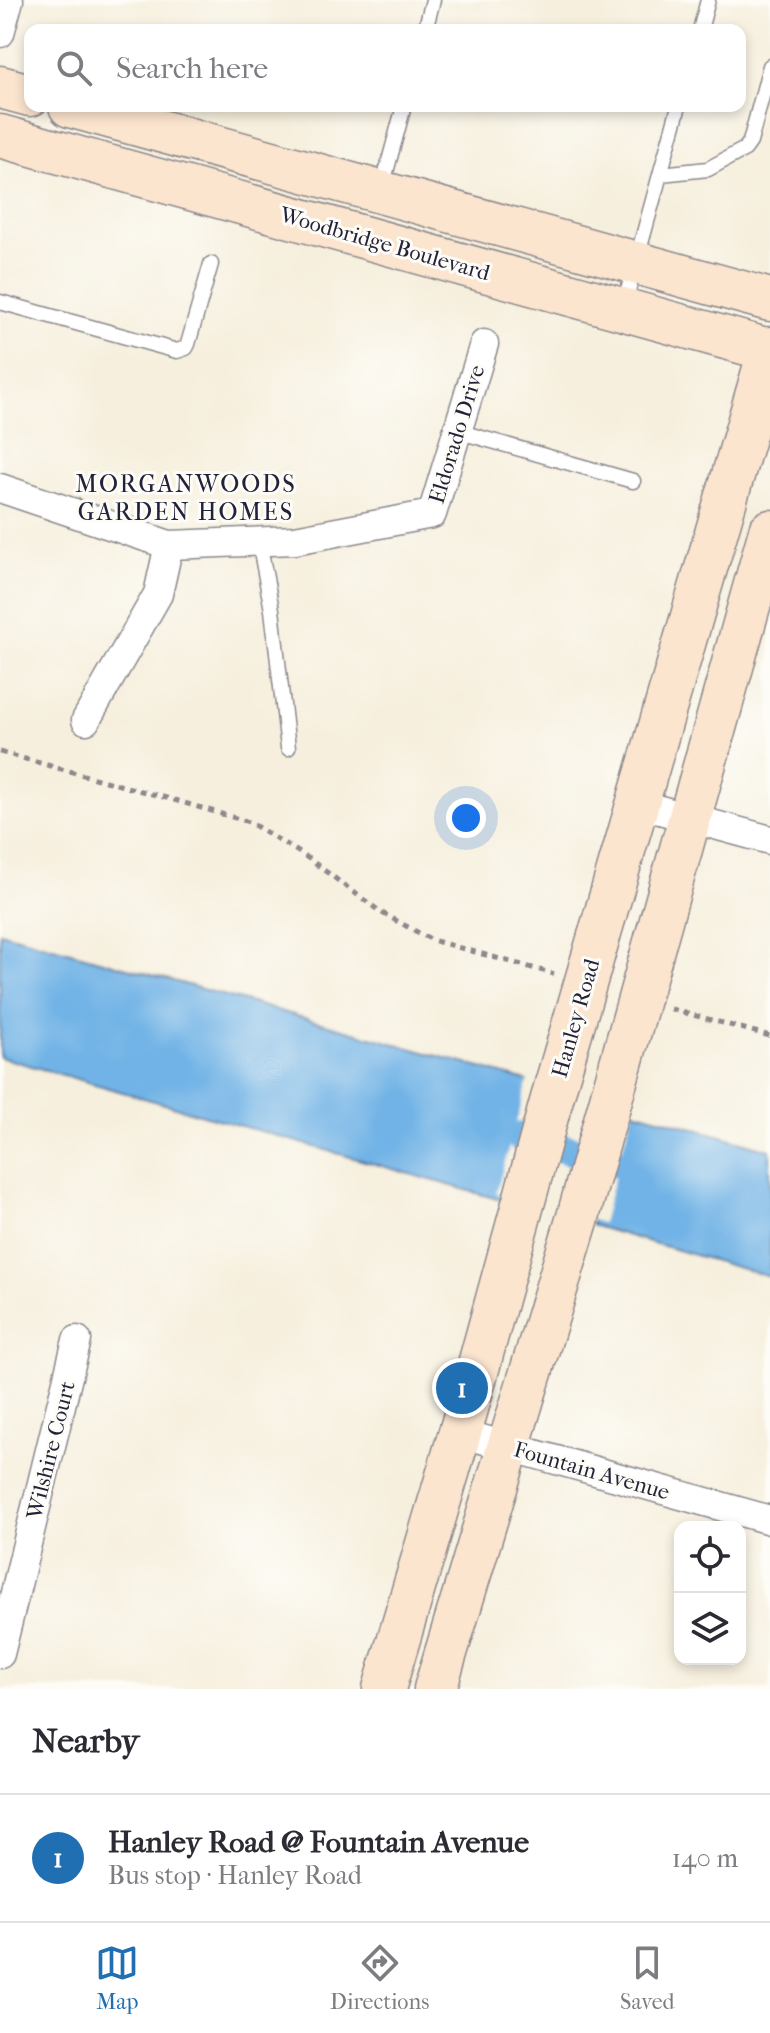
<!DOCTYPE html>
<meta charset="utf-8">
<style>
body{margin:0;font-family:"IM FELL French Canon",serif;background:#f2f2f3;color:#2b2b33}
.controls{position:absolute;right:24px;bottom:24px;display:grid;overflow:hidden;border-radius:16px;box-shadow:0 4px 12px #0003}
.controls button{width:72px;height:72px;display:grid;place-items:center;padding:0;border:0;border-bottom:2px solid #e1e1e2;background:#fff;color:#2b2b33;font:40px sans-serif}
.you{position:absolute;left:466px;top:818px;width:28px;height:28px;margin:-20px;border:6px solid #fff;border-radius:50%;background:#1a73e8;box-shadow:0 0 0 12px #1a73e833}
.badge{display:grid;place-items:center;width:52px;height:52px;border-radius:50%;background:#1f6fb2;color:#fff;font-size:26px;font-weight:700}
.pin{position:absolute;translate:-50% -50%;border:4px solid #fff;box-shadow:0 2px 8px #0006}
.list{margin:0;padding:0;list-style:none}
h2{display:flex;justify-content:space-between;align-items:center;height:104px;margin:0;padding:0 32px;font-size:34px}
h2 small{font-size:26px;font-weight:400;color:#7c7c81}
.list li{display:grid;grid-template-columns:52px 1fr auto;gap:24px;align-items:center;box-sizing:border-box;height:128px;padding:0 32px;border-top:2px solid #e1e1e2}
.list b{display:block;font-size:30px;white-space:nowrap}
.list p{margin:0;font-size:26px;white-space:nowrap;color:#7c7c81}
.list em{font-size:26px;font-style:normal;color:#7c7c81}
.icon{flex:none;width:44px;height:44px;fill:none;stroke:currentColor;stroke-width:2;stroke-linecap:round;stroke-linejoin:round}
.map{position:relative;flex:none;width:770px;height:1689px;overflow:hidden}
.search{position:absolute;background:#fff;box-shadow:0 4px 12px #0003;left:24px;right:24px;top:24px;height:88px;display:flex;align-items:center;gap:20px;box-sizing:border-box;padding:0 28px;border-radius:16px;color:#7c7c81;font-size:30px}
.sheet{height:232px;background:#fff}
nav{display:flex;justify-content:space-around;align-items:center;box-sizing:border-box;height:112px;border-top:2px solid #e1e1e2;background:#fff;font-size:22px;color:#7c7c81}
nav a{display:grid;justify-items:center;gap:4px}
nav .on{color:#1f6fb2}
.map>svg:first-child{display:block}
.water{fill:#71b3e6;stroke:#4a6a90;stroke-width:2}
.pier{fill:#f6efdd}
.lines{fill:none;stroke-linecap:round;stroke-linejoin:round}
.canal{stroke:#71b3e6;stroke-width:30}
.lane-casing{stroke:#8c888c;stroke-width:17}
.street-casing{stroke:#8c888c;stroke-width:31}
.secondary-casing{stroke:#8c888c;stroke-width:45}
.path{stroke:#8c888c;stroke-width:5;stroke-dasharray:6 6;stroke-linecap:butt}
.lane{stroke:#fff;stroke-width:14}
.street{stroke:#fff;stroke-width:28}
.secondary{stroke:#fce5cf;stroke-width:42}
.labels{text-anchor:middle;stroke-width:6;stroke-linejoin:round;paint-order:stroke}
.street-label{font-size:22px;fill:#22223b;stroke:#fdfcf7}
.neighbourhood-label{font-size:24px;letter-spacing:2px;fill:#22223b;stroke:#fdfcf7}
</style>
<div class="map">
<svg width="770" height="1689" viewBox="0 0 770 1689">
<rect width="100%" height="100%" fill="#fdfcf7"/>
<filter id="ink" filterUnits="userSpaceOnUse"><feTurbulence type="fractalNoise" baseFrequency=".0125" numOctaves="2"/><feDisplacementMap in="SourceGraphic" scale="16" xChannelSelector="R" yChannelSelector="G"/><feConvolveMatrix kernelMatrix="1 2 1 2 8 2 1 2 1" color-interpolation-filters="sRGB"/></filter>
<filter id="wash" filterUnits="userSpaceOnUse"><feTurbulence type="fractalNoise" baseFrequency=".006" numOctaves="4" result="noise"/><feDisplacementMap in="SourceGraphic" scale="32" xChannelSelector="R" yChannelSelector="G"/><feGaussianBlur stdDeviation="1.8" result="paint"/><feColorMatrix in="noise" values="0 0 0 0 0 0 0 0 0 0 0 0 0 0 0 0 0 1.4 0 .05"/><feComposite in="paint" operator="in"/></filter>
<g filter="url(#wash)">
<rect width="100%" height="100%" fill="#f6efdd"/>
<g class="water">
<polygon points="0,932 541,1085 508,1202 0,1057"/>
<polygon points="624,1108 770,1150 770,1277 591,1225"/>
</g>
<g class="pier">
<polygon points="529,1077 543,1081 513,1198 496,1193"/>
<polygon points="625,1104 634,1107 602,1223 588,1219"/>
</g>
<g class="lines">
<polyline class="canal" points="521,1137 614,1162"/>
</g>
</g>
<g filter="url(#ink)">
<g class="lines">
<g class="lane-casing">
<g id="lane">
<polyline points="425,30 433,0"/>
<polyline points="700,30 708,0"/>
<polyline points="661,174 708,169 745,149 750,142 770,66"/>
<polyline points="382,187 404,106"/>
<polyline points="0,302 177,351 186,348 188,344 211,264"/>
<polyline points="624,305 679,106"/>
<polyline points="457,431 633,481"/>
<polyline points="259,541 272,610 288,748"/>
</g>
</g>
<g class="street-casing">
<g id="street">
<polyline points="0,33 9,0"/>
<polyline points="0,488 169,545 295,540 432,514 484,344"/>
<polyline points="86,720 158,594 169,545"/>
<polyline points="638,804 770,840"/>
<polyline points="460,1433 770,1520"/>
<polyline points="0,1654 77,1340"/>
</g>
</g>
<g class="secondary-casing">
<g id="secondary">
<polyline points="0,87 30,95"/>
<polyline points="70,106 770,300"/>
<polyline points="0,136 769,350"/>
<polyline points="384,1689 466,1412 556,1084 770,348"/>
<polyline points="435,1689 578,1217 770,531"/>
</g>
</g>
<g class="path">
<polyline points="0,752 181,802 249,822 305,856 382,913 432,940 554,974"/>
<polyline points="671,1009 770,1036"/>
</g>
<use href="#lane" class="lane"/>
<use href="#street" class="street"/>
<use href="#secondary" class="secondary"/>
</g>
</g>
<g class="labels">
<g class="street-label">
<text transform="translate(385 243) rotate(16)" y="8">Woodbridge Boulevard</text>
<text transform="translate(456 434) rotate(-73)" y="8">Eldorado Drive</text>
<text transform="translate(575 1018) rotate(-74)" y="8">Hanley Road</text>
<text transform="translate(50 1450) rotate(-76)" y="8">Wilshire Court</text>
<text transform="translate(592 1470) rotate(16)" y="8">Fountain Avenue</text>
</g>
<g class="neighbourhood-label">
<text x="186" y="492">MORGANWOODS<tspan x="186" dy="28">GARDEN HOMES</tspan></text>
</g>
</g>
</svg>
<div class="controls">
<button><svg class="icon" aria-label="locate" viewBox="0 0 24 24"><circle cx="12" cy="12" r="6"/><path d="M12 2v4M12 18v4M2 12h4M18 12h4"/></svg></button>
<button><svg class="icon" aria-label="layers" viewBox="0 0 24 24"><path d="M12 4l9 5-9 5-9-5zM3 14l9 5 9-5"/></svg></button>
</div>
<div class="you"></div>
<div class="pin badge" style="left:462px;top:1388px">1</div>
<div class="search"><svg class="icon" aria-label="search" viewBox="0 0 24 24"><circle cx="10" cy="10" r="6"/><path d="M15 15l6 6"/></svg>Search here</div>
</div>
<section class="sheet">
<h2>Nearby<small></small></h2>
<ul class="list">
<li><span class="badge">1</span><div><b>Hanley Road @ Fountain Avenue</b><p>Bus stop · Hanley Road</p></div><em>140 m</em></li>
</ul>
</section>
<nav>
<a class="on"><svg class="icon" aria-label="map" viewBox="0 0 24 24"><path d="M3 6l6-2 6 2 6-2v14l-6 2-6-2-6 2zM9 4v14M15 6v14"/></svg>Map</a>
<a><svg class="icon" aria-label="directions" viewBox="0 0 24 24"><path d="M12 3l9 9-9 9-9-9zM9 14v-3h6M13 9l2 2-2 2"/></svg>Directions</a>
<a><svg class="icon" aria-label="saved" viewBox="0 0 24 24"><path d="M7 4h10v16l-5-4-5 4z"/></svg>Saved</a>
</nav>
